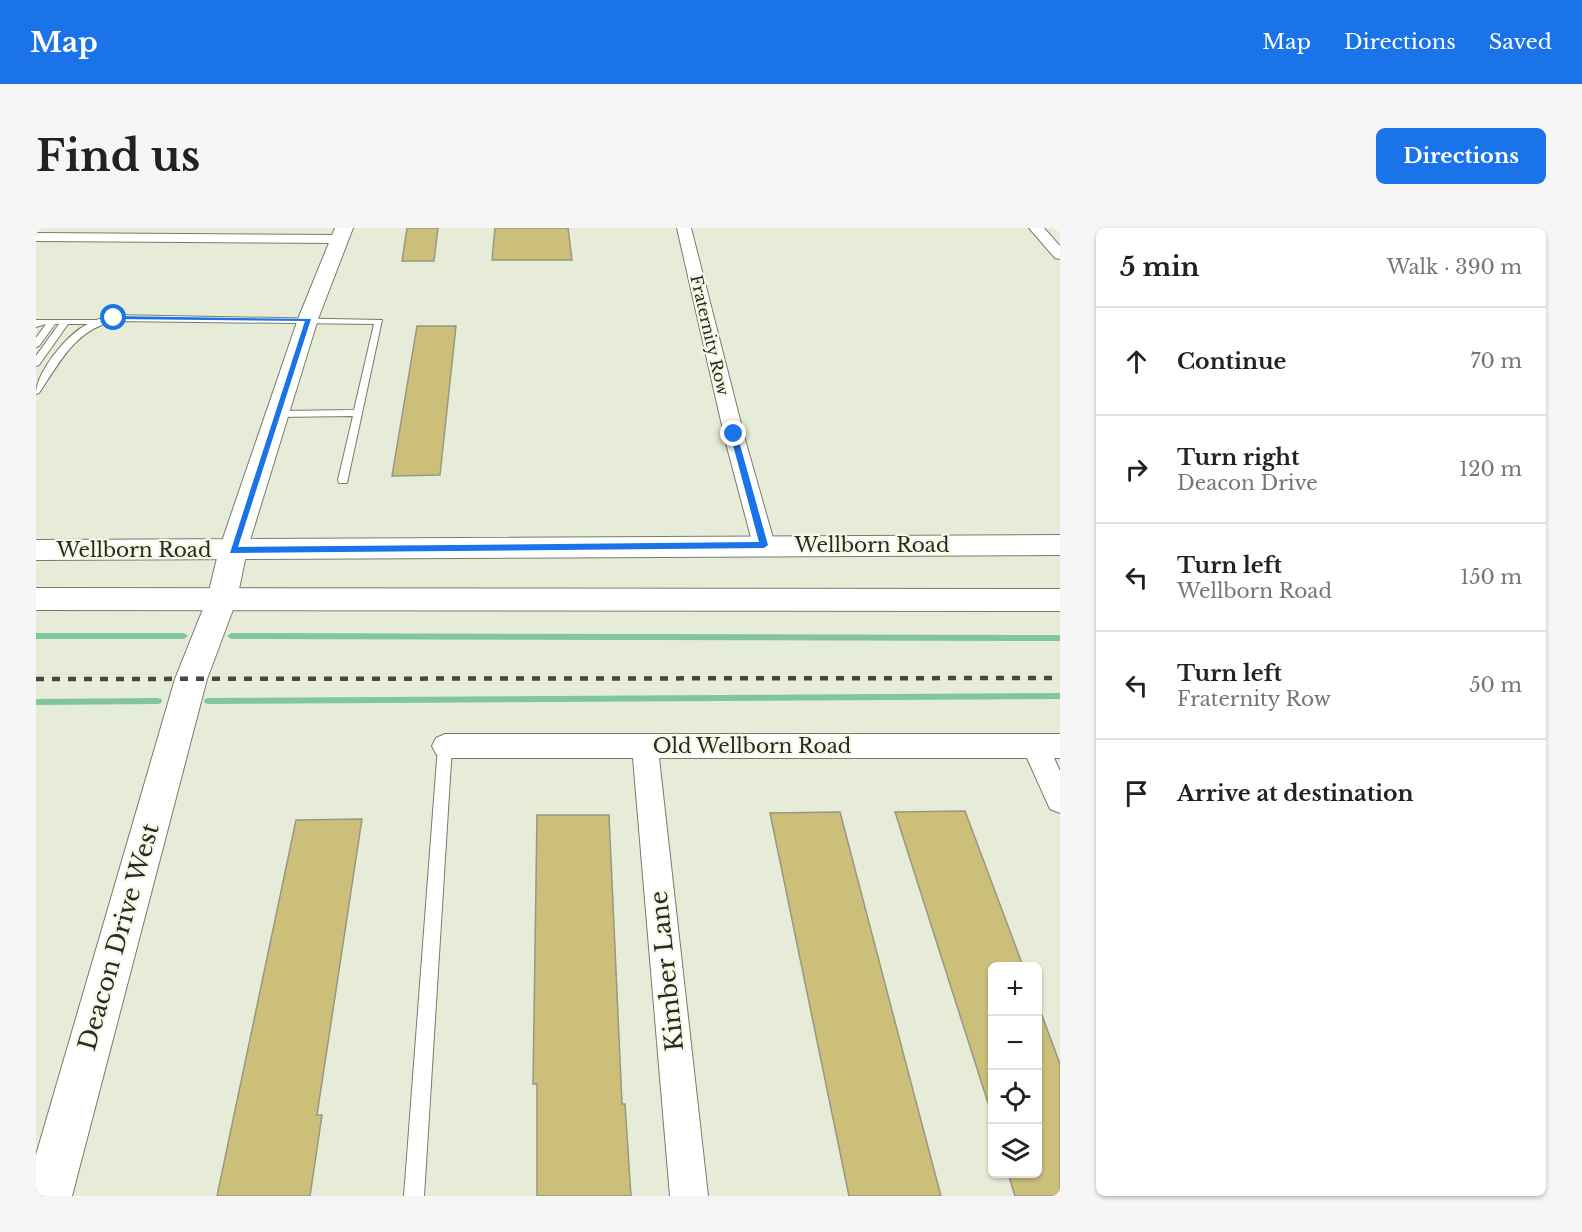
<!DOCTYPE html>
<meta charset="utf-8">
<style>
body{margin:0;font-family:"Libre Baskerville",serif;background:#f6f6f6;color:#222}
.controls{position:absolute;right:18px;bottom:18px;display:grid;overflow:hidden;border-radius:9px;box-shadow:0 2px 4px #0004}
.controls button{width:54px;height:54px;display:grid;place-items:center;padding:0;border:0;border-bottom:2px solid #e0e0e0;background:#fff;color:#222;font:30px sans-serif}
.stop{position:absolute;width:18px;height:18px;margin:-14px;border:4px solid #1a73e8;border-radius:50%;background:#fff}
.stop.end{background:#1a73e8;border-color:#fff;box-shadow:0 2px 6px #0008}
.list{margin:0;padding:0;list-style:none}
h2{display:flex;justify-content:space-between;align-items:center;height:78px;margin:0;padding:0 24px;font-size:26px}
h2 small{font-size:20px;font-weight:400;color:#767676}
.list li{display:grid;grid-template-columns:39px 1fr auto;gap:18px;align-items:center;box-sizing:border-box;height:108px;padding:0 24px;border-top:2px solid #e0e0e0}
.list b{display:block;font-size:22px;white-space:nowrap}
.list p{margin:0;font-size:20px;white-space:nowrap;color:#767676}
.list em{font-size:20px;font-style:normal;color:#767676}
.icon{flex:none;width:33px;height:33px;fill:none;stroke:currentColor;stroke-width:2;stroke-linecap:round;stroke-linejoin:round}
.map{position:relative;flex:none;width:1024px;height:968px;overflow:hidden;border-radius:9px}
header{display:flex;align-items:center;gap:36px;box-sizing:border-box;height:84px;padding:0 30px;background:#1a73e8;color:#fff}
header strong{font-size:28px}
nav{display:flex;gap:33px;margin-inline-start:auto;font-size:21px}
.intro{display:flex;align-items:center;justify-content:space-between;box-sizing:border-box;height:144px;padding:0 36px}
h1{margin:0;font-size:42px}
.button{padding:15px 27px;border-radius:9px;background:#1a73e8;color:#fff;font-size:21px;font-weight:700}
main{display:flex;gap:36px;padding:0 36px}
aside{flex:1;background:#fff;border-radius:9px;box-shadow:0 2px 4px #0004}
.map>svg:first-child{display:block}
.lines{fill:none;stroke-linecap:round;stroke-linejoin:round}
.stream{fill:#81c59c;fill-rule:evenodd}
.building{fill:#cbbf79;stroke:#999684;stroke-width:1.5}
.service-casing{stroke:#787c6b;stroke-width:2}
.minor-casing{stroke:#787c6b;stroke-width:2}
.tertiary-casing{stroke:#787c6b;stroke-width:2}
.primary-casing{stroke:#787c6b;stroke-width:2}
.service{fill:#fff;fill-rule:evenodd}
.minor{fill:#fff;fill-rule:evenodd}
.tertiary{fill:#fff;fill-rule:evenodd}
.primary{fill:#fff;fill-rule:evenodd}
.rail{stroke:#46483f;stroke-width:4.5;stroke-dasharray:8 8;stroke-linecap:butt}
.route{fill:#1a73e8}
.labels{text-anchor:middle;stroke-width:4.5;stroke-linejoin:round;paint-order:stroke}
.far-street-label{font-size:16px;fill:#282a23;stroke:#f5f9e6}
.street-label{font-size:20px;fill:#282a23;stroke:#f5f9e6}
.near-street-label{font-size:24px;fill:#282a23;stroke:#f5f9e6}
</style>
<header>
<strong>Map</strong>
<nav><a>Map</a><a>Directions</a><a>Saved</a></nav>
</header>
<div class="intro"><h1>Find us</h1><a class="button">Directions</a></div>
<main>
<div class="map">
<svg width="1024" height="968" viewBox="0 0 1024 968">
<rect width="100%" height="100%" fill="#e7ecd9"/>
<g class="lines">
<g class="stream">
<polygon points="0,405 148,405 152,408 148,411 0,411"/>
<polygon points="195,405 1024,407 1024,413 195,411 191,408"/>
<polygon points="1024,465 1024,471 172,476 169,475 168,473 169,471 172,470"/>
<polygon points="122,470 125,471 126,473 125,475 122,476 0,477 0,471"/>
</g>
</g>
<g class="building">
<polygon points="371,0 402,0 398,33 366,33"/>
<polygon points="459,0 532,0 536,32 456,32"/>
<polygon points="381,98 420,98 404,247 356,248"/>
<polygon points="929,583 987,738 957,738 957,874 952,875 859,584"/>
<polygon points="804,584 874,851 905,968 813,968 734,585"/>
<polygon points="501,587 573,587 586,876 589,876 595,968 501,968 501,856 497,856"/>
<polygon points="326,591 281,887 286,887 274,968 181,968 260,592"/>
<polygon points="1004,782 1024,836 1024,968 979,968 972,945 1002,945 1002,783"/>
</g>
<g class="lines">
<g class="service-casing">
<g id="service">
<path d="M78,87l268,5 -35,163h-8l-1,-3 15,-64 -75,1 -5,-3 5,-3 76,-1 20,-86 -260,-3c-39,9 -54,41 -75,72l-3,1c0,-22 32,-61 52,-70h-20l-29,41 -3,1v-10l23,-32h-4l-16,22 -3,1v-9l10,-14 -10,3v-7h60z"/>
<polygon points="409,512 414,514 416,518 388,968 368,968 402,518 404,514"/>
</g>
</g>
<g class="minor-casing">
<g id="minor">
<polygon points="641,0 655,0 710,215 739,317 736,323 728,325 720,323 717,317 690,215"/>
<polygon points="993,0 1008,0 1024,18 1024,31 1019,30"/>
<polygon points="0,5 302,7 309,11 302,15 0,13"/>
<polygon points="409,506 1024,506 1024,530 1018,530 1024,543 1024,585 1014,581 991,530 623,530 672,968 634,968 597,530 409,530 400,526 396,518 400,510"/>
</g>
</g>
<g class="tertiary-casing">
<polygon id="tertiary" points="299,0 317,0 282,91 211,322 201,371 171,451 36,968 0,968 0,927 139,451 171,371 183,322 262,91"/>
</g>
<g class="primary-casing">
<g id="primary">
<polygon points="1024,307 1024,327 0,332 0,312"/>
<polygon points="0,360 1024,361 1024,383 0,382"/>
</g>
</g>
<use href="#service" class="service"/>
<use href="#minor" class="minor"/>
<use href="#tertiary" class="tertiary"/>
<use href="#primary" class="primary"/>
<polyline class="rail" points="0,451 1024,450"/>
</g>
<polygon class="route" points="78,88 275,91 202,319 723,314 694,206 698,204 701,206 732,317 728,320 194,325 269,93 76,91"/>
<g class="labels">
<g class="far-street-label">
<text transform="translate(674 107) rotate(77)" y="6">Fraternity Row</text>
</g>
<g class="street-label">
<text x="836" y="324">Wellborn Road</text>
<text x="98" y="329">Wellborn Road</text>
<text x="716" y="525">Old Wellborn Road</text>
</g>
<g class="near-street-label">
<text transform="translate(83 709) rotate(-74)" y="8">Deacon Drive West</text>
<text transform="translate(631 743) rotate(-96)" y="8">Kimber Lane</text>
</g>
</g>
</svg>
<div class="controls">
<button>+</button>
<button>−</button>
<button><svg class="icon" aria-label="locate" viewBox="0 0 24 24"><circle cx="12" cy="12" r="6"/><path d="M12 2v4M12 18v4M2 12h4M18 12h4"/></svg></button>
<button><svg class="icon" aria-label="layers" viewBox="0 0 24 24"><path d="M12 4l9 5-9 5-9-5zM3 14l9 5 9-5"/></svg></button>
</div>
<div class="stop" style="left:78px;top:90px"></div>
<div class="stop end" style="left:698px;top:206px"></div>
</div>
<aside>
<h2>5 min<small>Walk · 390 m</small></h2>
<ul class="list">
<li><svg class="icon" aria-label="ahead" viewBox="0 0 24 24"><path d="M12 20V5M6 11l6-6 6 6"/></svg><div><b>Continue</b></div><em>70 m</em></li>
<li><svg class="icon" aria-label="right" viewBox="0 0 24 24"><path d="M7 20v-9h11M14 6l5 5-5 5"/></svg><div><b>Turn right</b><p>Deacon Drive</p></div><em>120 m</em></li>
<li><svg class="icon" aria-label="left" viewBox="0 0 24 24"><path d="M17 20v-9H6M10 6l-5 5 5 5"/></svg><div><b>Turn left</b><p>Wellborn Road</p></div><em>150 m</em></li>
<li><svg class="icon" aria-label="left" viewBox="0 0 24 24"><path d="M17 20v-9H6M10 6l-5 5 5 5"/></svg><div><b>Turn left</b><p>Fraternity Row</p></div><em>50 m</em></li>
<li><svg class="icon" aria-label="arrive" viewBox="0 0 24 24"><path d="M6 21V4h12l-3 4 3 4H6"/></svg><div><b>Arrive at destination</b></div></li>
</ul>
</aside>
</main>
